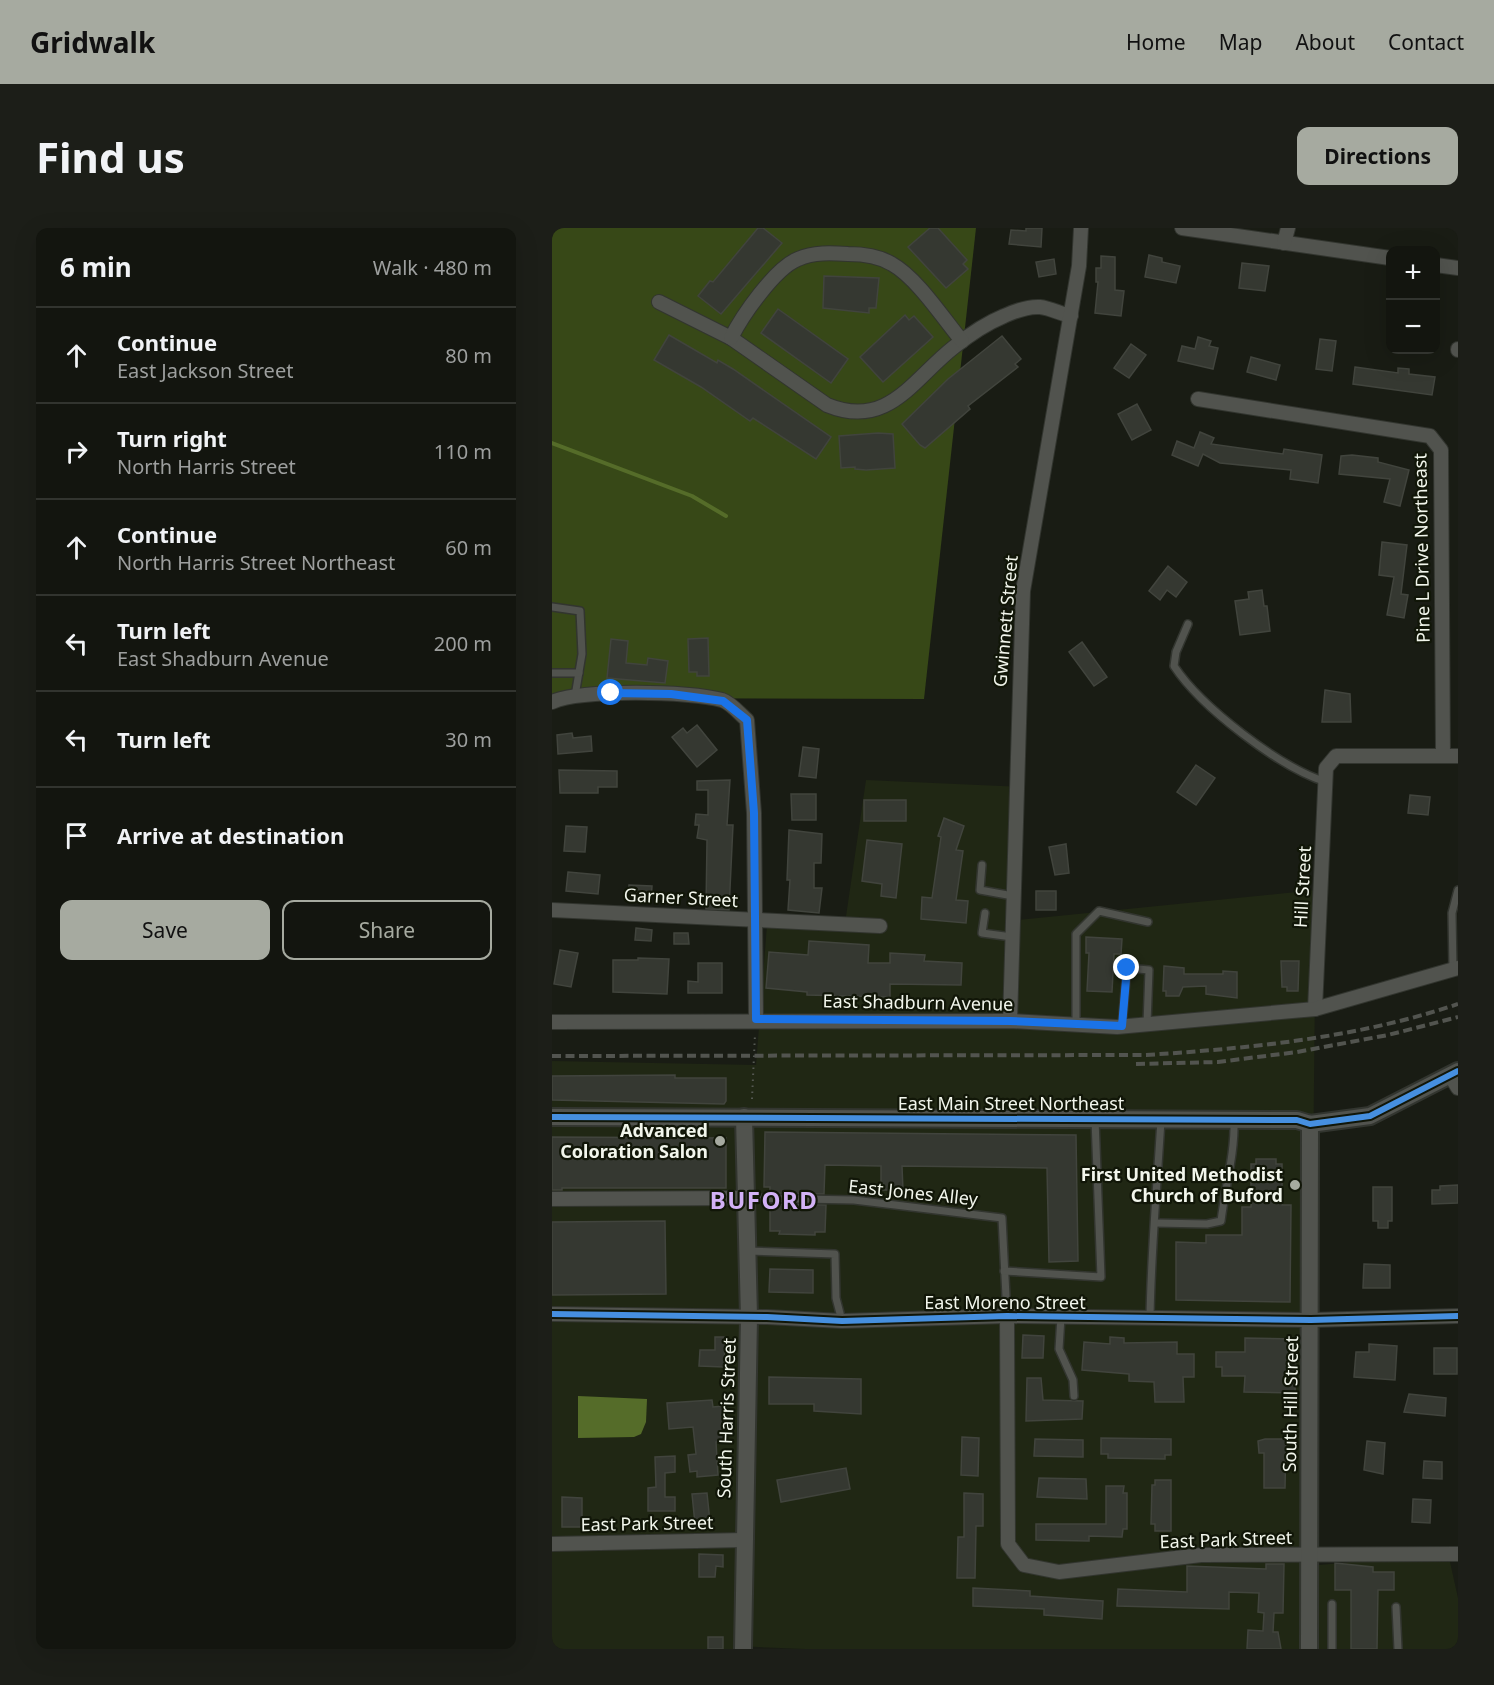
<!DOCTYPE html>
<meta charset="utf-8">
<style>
body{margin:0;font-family:"Noto Sans",sans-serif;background:#1c1e18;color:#f1f3f6}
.controls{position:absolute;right:18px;top:18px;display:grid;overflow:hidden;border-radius:12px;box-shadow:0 6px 24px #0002}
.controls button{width:54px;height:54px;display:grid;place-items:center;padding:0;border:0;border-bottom:2px solid #32342f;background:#13150f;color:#f1f3f6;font:30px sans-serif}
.stop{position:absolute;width:18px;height:18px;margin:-14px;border:4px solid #1a73e8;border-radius:50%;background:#fff}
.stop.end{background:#1a73e8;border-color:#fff;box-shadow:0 2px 6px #0008}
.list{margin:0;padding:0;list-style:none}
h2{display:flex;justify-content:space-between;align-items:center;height:78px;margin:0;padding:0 24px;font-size:26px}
h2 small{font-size:20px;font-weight:400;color:#9d9f9e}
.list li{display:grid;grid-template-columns:39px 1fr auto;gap:18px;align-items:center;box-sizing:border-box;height:96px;padding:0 24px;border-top:2px solid #32342f}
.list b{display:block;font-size:22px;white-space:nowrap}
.list p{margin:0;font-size:20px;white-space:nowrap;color:#9d9f9e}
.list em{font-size:20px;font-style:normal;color:#9d9f9e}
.actions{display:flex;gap:12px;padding:18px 24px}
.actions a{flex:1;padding:14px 0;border:2px solid #a6aaa0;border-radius:12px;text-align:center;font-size:21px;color:#a6aaa0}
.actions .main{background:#a6aaa0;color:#111}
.icon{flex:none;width:33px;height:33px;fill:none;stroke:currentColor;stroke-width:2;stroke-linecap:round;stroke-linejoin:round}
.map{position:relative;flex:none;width:906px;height:1421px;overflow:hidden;border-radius:12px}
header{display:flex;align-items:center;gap:36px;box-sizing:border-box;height:84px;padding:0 30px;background:#a6aaa0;color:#111}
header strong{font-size:28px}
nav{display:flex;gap:33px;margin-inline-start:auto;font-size:21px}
.intro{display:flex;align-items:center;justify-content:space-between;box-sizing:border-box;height:144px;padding:0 36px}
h1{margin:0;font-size:42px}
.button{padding:15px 27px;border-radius:12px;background:#a6aaa0;color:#111;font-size:21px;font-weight:700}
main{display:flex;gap:36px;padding:0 36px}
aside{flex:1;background:#13150f;border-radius:12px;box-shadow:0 6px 24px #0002}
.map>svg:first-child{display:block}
.built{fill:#202714}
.forest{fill:#374817}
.water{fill:#556c29}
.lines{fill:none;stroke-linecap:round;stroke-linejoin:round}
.stream{stroke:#556c29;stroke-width:4}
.building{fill:#353831;stroke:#41443d;stroke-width:1.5}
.service-casing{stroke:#32352f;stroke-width:10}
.minor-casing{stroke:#32352f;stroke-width:16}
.tertiary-casing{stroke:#32352f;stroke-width:20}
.path{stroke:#555852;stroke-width:2;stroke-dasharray:1.5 4.5;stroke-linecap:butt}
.service{stroke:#51534e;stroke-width:7}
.minor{stroke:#51534e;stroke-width:14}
.tertiary{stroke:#51534e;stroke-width:16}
.rail{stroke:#52544f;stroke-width:4;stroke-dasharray:9 4.5;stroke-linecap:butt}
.cycleway-casing{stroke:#111608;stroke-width:10}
.cycleway{stroke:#468fdf;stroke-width:6}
.route{stroke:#1a73e8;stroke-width:8}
.poi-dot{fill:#a6aaa0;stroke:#111608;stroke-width:2}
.labels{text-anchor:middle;stroke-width:4.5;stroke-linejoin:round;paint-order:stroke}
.street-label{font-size:18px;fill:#f2f6ec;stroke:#111608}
.poi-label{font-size:18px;font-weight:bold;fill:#f2f6ec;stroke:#111608;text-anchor:end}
.district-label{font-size:24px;font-weight:bold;letter-spacing:1.5px;fill:#d2b1f6;stroke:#111608}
</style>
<header>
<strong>Gridwalk</strong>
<nav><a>Home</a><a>Map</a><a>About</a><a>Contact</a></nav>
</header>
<div class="intro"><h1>Find us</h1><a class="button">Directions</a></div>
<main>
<aside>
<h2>6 min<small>Walk · 480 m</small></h2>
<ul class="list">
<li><svg class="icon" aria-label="ahead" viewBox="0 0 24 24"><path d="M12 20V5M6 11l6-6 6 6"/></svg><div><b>Continue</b><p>East Jackson Street</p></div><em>80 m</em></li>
<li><svg class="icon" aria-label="right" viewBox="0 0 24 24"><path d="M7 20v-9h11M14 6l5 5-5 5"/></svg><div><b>Turn right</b><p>North Harris Street</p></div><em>110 m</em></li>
<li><svg class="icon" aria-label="ahead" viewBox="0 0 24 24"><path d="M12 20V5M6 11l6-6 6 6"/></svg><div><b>Continue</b><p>North Harris Street Northeast</p></div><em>60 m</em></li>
<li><svg class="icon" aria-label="left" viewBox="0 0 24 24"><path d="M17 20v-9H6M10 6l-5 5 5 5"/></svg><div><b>Turn left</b><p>East Shadburn Avenue</p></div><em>200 m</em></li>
<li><svg class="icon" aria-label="left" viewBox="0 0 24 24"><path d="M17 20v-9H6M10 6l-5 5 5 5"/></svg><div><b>Turn left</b></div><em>30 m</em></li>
<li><svg class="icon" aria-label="arrive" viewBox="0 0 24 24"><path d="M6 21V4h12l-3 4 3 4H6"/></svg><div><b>Arrive at destination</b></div></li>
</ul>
<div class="actions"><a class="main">Save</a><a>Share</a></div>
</aside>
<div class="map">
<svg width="906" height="1421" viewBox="0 0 906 1421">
<rect width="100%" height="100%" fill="#191c14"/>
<polygon class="built" points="314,552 469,559 466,692 764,662 757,1338 896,1325 906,1370 906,1421 253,1421 184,1418 181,1421 0,1421 0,833 204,837 215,697 292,702"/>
<polygon class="forest" points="0,0 424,0 372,471 0,470"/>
<polygon class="water" points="26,1168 95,1171 94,1194 89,1206 82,1209 26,1210"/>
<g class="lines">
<polyline class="stream" points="0,215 140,268 174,288"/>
</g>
<g class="building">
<polygon points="206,0 211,0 230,15 169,86 146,68 158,53 161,54"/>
<polygon points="378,0 386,0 415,32 411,36 416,41 394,60 356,19"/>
<polygon points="474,0 490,0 489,19 457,16 459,2 474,3"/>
<polygon points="597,27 610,30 610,34 628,38 624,55 593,49"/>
<polygon points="549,28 563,29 563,62 572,63 569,88 543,85 546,54 544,54 544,40 549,40"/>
<polygon points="502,31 504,46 487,49 484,34"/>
<polygon points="690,35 717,38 713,63 687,60"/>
<polygon points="272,48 327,50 324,80 317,80 317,85 271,80"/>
<polygon points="226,81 296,131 279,155 209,105"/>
<polygon points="353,87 357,92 362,88 381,109 331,154 308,129"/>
<polygon points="117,107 165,135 166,132 181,141 279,209 264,231 201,190 198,193 149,159 102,132"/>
<polygon points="450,108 469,131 463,136 466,139 416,178 418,181 373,220 368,217 350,196 396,151"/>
<polygon points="646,109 659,113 657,118 666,120 661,141 626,133 630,118 643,121"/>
<polygon points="768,111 784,113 780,143 764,141"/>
<polygon points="579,116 594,127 577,150 562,140"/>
<polygon points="699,129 728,137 724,152 695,144"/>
<polygon points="803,139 846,145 846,140 857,141 857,146 883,149 880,167 801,156"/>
<polygon points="585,176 599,202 580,212 566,186"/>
<polygon points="648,204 662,210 659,216 731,226 732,221 770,227 766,255 738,251 739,242 668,235 651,226 646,238 620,227 625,213 642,220"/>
<polygon points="326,205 341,206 343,240 314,242 303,241 303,239 289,240 287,208"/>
<polygon points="800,227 826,230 826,234 857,242 848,278 832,274 838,251 787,246 789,228"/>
<polygon points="830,314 855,317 849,366 856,367 852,390 835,387 842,349 827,347"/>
<polygon points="616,338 635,354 624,369 615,362 608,372 597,363"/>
<polygon points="710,362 712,378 715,378 718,403 688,407 683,373 697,371 696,364"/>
<polygon points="156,410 157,448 145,448 145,444 137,444 136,411"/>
<polygon points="59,411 76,413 74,435 95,437 96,430 116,433 113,455 55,450"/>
<polygon points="530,414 555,449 542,458 517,424"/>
<polygon points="773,462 798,466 799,494 770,494"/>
<polygon points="145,497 165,522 145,539 120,509 131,500 135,505"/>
<polygon points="20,505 21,510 39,508 40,523 6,526 5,507"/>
<polygon points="251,519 267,521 264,550 247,548"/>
<polygon points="644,537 663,550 644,577 625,564"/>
<polygon points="7,542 65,543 65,559 46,559 46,565 8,565"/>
<polygon points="178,552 175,597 181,597 177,682 154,681 155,612 145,610 147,597 143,597 144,586 156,587 156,562 145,562 145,553"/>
<polygon points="239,566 264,566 264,592 240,592"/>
<polygon points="858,567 878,569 876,587 856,585"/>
<rect x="312" y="572" width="42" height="21"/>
<polygon points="392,590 412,598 404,622 411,623 404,672 416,673 414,695 369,691 370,669 380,670 389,609 386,608"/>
<polygon points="14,598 35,599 33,624 12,623"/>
<polygon points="237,602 270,606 269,635 262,635 262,660 270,660 267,685 236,682 238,652 235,652"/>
<polygon points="315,612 350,616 344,670 329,668 330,656 310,653"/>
<polygon points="514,616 517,645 503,647 497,619"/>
<polygon points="16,644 48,647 46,666 14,663"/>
<polygon points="77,657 100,658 99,672 76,671"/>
<rect x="484" y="663" width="20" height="19"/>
<polygon points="84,700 100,702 99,713 83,712"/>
<polygon points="122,705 136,705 137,716 122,716"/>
<polygon points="534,709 570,711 569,726 562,726 560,764 535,763 537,725 534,725"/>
<polygon points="257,713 317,717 316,735 338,735 338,725 373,727 372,733 410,735 409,757 338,756 338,769 255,767 255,764 214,760 217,724 256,727"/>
<polygon points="8,722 26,725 19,759 2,756"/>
<polygon points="86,730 117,731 115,766 61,764 61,732 86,732"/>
<polygon points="729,733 747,733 746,763 735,763 735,759 730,759"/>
<polygon points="146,735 170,735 170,765 136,765 136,753 146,754"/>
<polygon points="612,738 632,740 632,746 671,746 671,743 685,744 685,770 654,766 654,758 631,759 627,768 614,768 614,763 611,763"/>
<polygon points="123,847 123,850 174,850 174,873 172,876 0,872 0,848"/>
<polygon points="213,904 524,907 526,1033 497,1034 495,940 350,938 351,962 329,962 329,938 273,937 272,966 218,965 218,959 212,959"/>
<polygon points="0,909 174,910 174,960 10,960 10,962 0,962"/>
<polygon points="704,931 724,931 724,936 730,936 730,977 739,977 738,1074 624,1072 624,1014 654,1015 654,1007 690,1007 690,979 699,979 699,936 704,936"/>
<polygon points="906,957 906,975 880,976 880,962 888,962 888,958"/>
<polygon points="821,959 840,959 840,993 836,993 836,1000 826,1000 826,993 821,993"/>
<polygon points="218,976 274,977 273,1004 263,1004 263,1007 227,1006 228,1003 218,1003"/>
<polygon points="113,993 114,1066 0,1067 0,994"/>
<polygon points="812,1036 838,1037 838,1060 811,1060"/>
<polygon points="218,1041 261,1042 261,1065 217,1064"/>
<polygon points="471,1107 492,1108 491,1130 470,1130"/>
<polygon points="163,1109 173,1109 172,1139 147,1138 148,1122 163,1122"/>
<polygon points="558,1109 572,1110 572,1115 625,1114 625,1126 642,1126 642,1149 631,1149 632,1174 603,1174 602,1154 577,1153 577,1146 530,1142 532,1114 558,1116"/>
<polygon points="693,1110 744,1111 743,1165 692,1164 693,1148 670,1148 670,1139 664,1139 664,1124 693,1124"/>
<polygon points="817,1116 845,1118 843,1152 802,1149 804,1124 817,1124"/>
<rect x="882" y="1120" width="23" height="26"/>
<polygon points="217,1149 309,1151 309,1186 262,1183 262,1176 217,1176"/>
<polygon points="475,1150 489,1150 491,1172 531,1173 530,1191 474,1193"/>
<polygon points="857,1166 894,1170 893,1188 852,1184"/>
<polygon points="160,1172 161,1179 171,1178 174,1213 164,1214 166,1247 145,1249 145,1243 138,1244 136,1227 144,1226 141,1199 117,1201 115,1175"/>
<polygon points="410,1209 427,1210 426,1248 409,1247"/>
<polygon points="549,1210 619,1211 619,1227 613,1227 613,1231 556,1230 556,1226 549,1226"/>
<polygon points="483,1211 531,1212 531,1229 482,1228"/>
<polygon points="713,1211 734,1211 733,1260 712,1260 712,1225 707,1225 706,1213"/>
<polygon points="815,1213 833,1215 831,1246 812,1242"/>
<polygon points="123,1228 123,1244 113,1245 113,1269 123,1269 123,1283 96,1283 96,1260 104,1259 103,1229"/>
<polygon points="872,1233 890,1234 890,1251 871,1250"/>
<polygon points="294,1240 298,1261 229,1274 225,1252"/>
<polygon points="487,1250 534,1251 535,1271 485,1269"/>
<polygon points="603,1252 619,1252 619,1303 603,1303 603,1296 599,1296 600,1257 603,1257"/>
<polygon points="554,1258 572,1258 571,1265 575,1265 575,1301 571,1301 570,1309 537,1308 537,1313 484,1312 484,1296 554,1296"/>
<polygon points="155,1265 158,1294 143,1296 140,1266"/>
<polygon points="412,1265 431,1266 431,1298 424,1298 423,1350 405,1350 406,1309 412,1309"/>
<polygon points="10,1269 30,1270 30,1299 10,1299"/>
<polygon points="861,1271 879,1272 878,1295 860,1294"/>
<polygon points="147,1326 171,1327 171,1339 164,1338 163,1349 147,1349"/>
<polygon points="783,1335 821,1339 821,1344 842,1344 842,1362 826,1362 825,1421 799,1421 799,1362 783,1362"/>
<polygon points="714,1336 732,1336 731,1385 722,1385 721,1404 726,1404 729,1421 695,1421 696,1402 711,1403 712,1385 706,1384 707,1365 677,1364 677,1381 565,1378 566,1361 635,1364 635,1338 714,1341"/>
<polygon points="421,1360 478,1363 478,1368 551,1373 550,1391 492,1387 492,1381 421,1378"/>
<rect x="156" y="1409" width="15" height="12"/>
</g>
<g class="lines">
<g class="service-casing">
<g id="service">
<polyline points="0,379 28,383 30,426 23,468"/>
<path d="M636,396l-12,28 -2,14c27,41 105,101 152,116"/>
<polyline points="0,445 27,445"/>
<polyline points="430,637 428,662 461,668"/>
<polyline points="433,685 430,705 460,709"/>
<polyline points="901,742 900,685 906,662"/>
<polyline points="524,797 524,706 547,683 596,694"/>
<polyline points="570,798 575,740 597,742 595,796"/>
<polyline points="196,970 302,972 450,990 455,1088"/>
<path d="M603,995l52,1 14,-3c4,-33 14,-68 13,-100"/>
<polyline points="196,1023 283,1026 284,1070 290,1093"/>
<polyline points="452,1043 549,1049 543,891"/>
<polyline points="509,1089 507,1121 521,1152 522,1168"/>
<path d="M598,1090c1,-66 7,-132 11,-198"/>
<polyline points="844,1379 846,1421"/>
<polyline points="780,1421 780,1376"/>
</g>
</g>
<g class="minor-casing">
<g id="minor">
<polyline points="630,0 838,30"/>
<polyline points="732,15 736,0"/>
<polyline points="884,37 906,40"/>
<path d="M107,74l72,36 96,67c61,25 86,-26 127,-58 15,-12 33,-24 50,-31 11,-5 24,-10 36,-9 10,1 21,7 31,9"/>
<path d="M179,110c11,-22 44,-70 67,-79 16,-7 33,-6 50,-5 15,0 31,2 44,10 25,14 51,54 70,77"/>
<polyline points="906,122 906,121"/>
<polyline points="646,171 878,208 889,222 891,527"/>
<path d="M0,474c29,-13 138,-11 170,-2 9,3 18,14 25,20l7,93 2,206"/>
<polyline points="0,682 328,698"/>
<polyline points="763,781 774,540 784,528 906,528"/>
<polyline points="458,793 471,363 527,38 529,0"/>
<polyline points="0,794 458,793 565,799 763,781 906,740"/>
<polyline points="898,847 906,860"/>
<polyline points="0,971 196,970"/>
<polyline points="0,1086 215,1089 290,1093 455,1088 759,1092 906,1088"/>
<polyline points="455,1088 456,1316 472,1337 507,1344 649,1327 906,1326"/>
<polyline points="0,1316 192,1312"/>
</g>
</g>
<g class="tertiary-casing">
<g id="tertiary">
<polyline points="0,889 745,892 758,896 818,888 906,843"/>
<polyline points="191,1421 197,1089 192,889"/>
<polyline points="757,1421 758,896"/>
</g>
</g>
<polyline class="path" points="200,871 203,806"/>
<use href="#service" class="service"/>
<use href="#minor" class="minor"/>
<use href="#tertiary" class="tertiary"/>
<g class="rail">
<path d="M0,828l594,-1c106,-7 211,-17 312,-51"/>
<polyline points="584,836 666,834 745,824 836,807 906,789"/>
</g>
<g class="cycleway-casing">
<g id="cycleway">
<polyline points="0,889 745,892 758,896 818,888 906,843"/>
<polyline points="0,1086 215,1089 290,1093 455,1088 759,1092 906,1088"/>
</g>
</g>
<use href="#cycleway" class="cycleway"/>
</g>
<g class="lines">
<polyline class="route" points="59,465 119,466 171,473 195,492 202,585 204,791 458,793 570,798 575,740"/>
</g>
<g class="poi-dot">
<circle cx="168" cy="913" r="6"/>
<circle cx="743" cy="957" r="6"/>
</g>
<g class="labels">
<g class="street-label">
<text transform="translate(870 320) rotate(-91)" y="6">Pine L Drive Northeast</text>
<text transform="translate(454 393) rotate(-85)" y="6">Gwinnett Street</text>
<text transform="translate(751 659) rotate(-87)" y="6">Hill Street</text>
<text transform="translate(129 670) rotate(3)" y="6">Garner Street</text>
<text transform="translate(366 775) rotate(1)" y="6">East Shadburn Avenue</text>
<text x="459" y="882">East Main Street Northeast</text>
<text transform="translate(361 965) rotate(6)" y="6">East Jones Alley</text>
<text x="453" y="1081">East Moreno Street</text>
<text transform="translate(739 1176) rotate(-89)" y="6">South Hill Street</text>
<text transform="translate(175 1190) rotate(-88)" y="6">South Harris Street</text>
<text transform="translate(95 1296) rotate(-1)" y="6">East Park Street</text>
<text transform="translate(674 1312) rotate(-2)" y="6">East Park Street</text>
</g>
<g class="poi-label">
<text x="156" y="909">Advanced<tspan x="156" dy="21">Coloration Salon</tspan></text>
<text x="731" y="953">First United Methodist<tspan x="731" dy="21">Church of Buford</tspan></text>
</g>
<g class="district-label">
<text x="212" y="981">BUFORD</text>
</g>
</g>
</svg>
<div class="controls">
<button>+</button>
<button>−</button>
</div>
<div class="stop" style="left:59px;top:465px"></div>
<div class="stop end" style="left:575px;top:740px"></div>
</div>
</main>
